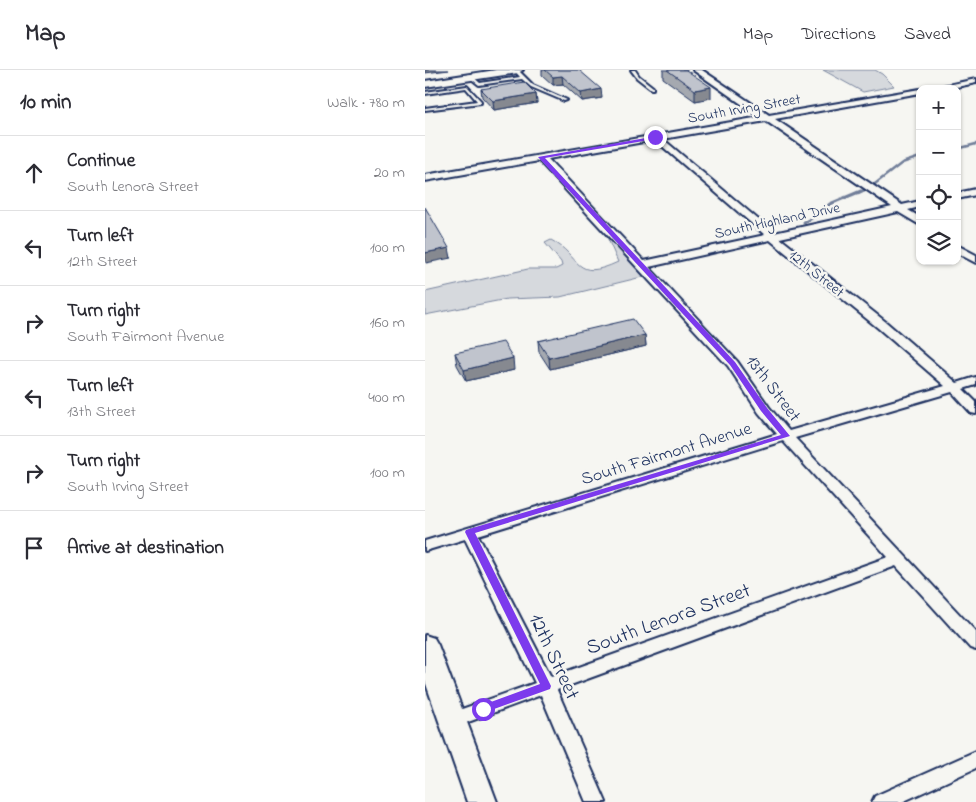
<!DOCTYPE html>
<meta charset="utf-8">
<style>
body{margin:0;font-family:"Indie Flower",sans-serif;background:#f2f2f3;color:#2b2b33}
.controls{position:absolute;right:15px;top:15px;display:grid;overflow:hidden;border-radius:10px;box-shadow:0 1px 4px #0004}
.controls button{width:45px;height:45px;display:grid;place-items:center;padding:0;border:0;border-bottom:1px solid #e1e1e2;background:#fff;color:#2b2b33;font:25px sans-serif}
.stop{position:absolute;width:15px;height:15px;margin:-11px;border:4px solid #7c3aed;border-radius:50%;background:#fff}
.stop.end{background:#7c3aed;border-color:#fff;box-shadow:0 1px 5px #0008}
.list{margin:0;padding:0;list-style:none}
h2{display:flex;justify-content:space-between;align-items:center;height:65px;margin:0;padding:0 20px;font-size:21px}
h2 small{font-size:16px;font-weight:400;color:#7c7c81}
.list li{display:grid;grid-template-columns:32px 1fr auto;gap:15px;align-items:center;box-sizing:border-box;height:75px;padding:0 20px;border-top:1px solid #e1e1e2}
.list b{display:block;font-size:19px;white-space:nowrap}
.list p{margin:0;font-size:16px;white-space:nowrap;color:#7c7c81}
.list em{font-size:16px;font-style:normal;color:#7c7c81}
.icon{flex:none;width:28px;height:28px;fill:none;stroke:currentColor;stroke-width:2;stroke-linecap:round;stroke-linejoin:round}
.map{position:relative;flex:none;width:551px;height:732px;overflow:hidden}
header{display:flex;align-items:center;gap:30px;box-sizing:border-box;height:70px;padding:0 25px;background:#fff;border-bottom:1px solid #e1e1e2}
header strong{font-size:24px}
nav{display:flex;gap:28px;margin-inline-start:auto;font-size:18px}
main{display:flex}
aside{flex:1;background:#fff}
.map>svg:first-child{display:block}
.green{fill:#d6d9dd;stroke:#78849e}
.lines{fill:none;stroke-linecap:round;stroke-linejoin:round}
.stream-far1{stroke:#717e99;stroke-width:2.5}
.stream{stroke:#717e99;stroke-width:3}
.lane-casing{stroke:#1b2f5e;stroke-width:4}
.street-casing{stroke:#1b2f5e;stroke-width:4}
.secondary-casing{stroke:#1b2f5e;stroke-width:4}
.lane{fill:#f6f6f2;fill-rule:evenodd}
.street{fill:#f6f6f2;fill-rule:evenodd}
.secondary{fill:#f6f6f2;fill-rule:evenodd}
.wall{fill:#a5a9b0;stroke:#1b2f5e}
.shaded-wall{fill:#868990;stroke:#1b2f5e}
.building{fill:#c0c4cd;stroke:#1b2f5e}
.route{fill:#7c3aed}
.labels{text-anchor:middle;stroke-width:5;stroke-linejoin:round;paint-order:stroke}
.far-street-label{font-size:15px;fill:#1b2f5e;stroke:#f6f6f2}
.street-label{font-size:18px;fill:#1b2f5e;stroke:#f6f6f2}
.near-street-label{font-size:21px;fill:#1b2f5e;stroke:#f6f6f2}
</style>
<header>
<strong>Map</strong>
<nav><a>Map</a><a>Directions</a><a>Saved</a></nav>
</header>
<main>
<aside>
<h2>10 min<small>Walk · 780 m</small></h2>
<ul class="list">
<li><svg class="icon" aria-label="ahead" viewBox="0 0 24 24"><path d="M12 20V5M6 11l6-6 6 6"/></svg><div><b>Continue</b><p>South Lenora Street</p></div><em>20 m</em></li>
<li><svg class="icon" aria-label="left" viewBox="0 0 24 24"><path d="M17 20v-9H6M10 6l-5 5 5 5"/></svg><div><b>Turn left</b><p>12th Street</p></div><em>100 m</em></li>
<li><svg class="icon" aria-label="right" viewBox="0 0 24 24"><path d="M7 20v-9h11M14 6l5 5-5 5"/></svg><div><b>Turn right</b><p>South Fairmont Avenue</p></div><em>160 m</em></li>
<li><svg class="icon" aria-label="left" viewBox="0 0 24 24"><path d="M17 20v-9H6M10 6l-5 5 5 5"/></svg><div><b>Turn left</b><p>13th Street</p></div><em>400 m</em></li>
<li><svg class="icon" aria-label="right" viewBox="0 0 24 24"><path d="M7 20v-9h11M14 6l5 5-5 5"/></svg><div><b>Turn right</b><p>South Irving Street</p></div><em>100 m</em></li>
<li><svg class="icon" aria-label="arrive" viewBox="0 0 24 24"><path d="M6 21V4h12l-3 4 3 4H6"/></svg><div><b>Arrive at destination</b></div></li>
</ul>
</aside>
<div class="map">
<svg width="551" height="732" viewBox="0 0 551 732">
<rect width="100%" height="100%" fill="#f6f6f2"/>
<filter id="ink" filterUnits="userSpaceOnUse"><feTurbulence type="fractalNoise" baseFrequency=".02" numOctaves="2"/><feDisplacementMap in="SourceGraphic" scale="10" xChannelSelector="R" yChannelSelector="G"/><feConvolveMatrix kernelMatrix="1 2 1 2 8 2 1 2 1" color-interpolation-filters="sRGB"/></filter>
<g filter="url(#ink)">
<g class="green">
<polygon points="398,0 450,0 457,4 469,16 438,22"/>
<path d="M182,167l7,3 32,36 -86,21 -53,2 -82,16v-23l103,-23h28l6,-3 -1,-4 -16,-19 6,-3c31,16 22,43 67,22z"/>
</g>
<g class="lines">
<g class="stream-far1">
<polyline points="532,79 551,74"/>
<polyline points="433,123 446,117 477,93 495,87"/>
</g>
<polyline class="stream" points="379,152 390,147 405,134 436,121"/>
<g class="lane-casing">
<g id="lane">
<polygon points="89,0 93,0 108,15 142,30 139,31 106,17 97,9 54,15 44,7 47,6 55,13 95,7"/>
<polygon points="206,0 210,0 214,6 228,17 228,19 226,19 212,8"/>
<polygon points="42,16 56,31 56,33 0,40 0,38 52,31 41,18 0,24 0,22"/>
</g>
</g>
<g class="street-casing">
<g id="street">
<path d="M268,0h9l67,45 151,-26v4l-145,26 127,86 18,-4v6l-12,3 12,7v8l-22,-13 -118,26 106,84 71,61 19,-6v8l-13,4 13,13v12l-5,-1 -19,-21 -157,46 181,194v18l-6,-2 -74,-82 -339,124 49,112h-20l-45,-107 -89,33 -7,-3 -2,-5 2,-5 90,-32 -70,-144 -40,12v-10l352,-107 -18,-21 -31,-47 -189,-205 -114,20v-6l335,-58zM341,51l126,86 -118,26 -111,-94zM230,70l110,95 -121,26 -96,-102zM345,170l108,88 67,58 -156,45 -20,-24 -32,-46 -88,-94zM358,371l105,116 -337,120 -73,-142z"/>
<polygon points="551,9 551,13 522,19 504,19"/>
<polygon points="551,119 551,125 532,129 532,123"/>
<polygon points="532,175 551,185 551,193 532,183"/>
<polygon points="551,681 551,698 477,732 447,732 450,726"/>
</g>
</g>
<g class="secondary-casing">
<g id="secondary">
<polygon points="71,0 98,0 93,3 0,17 0,11"/>
<polygon points="0,565 9,568 13,575 72,732 42,732 0,611"/>
</g>
</g>
<use href="#lane" class="lane"/>
<use href="#street" class="street"/>
<use href="#secondary" class="secondary"/>
</g>
<g class="wall">
<polygon points="117,0 154,0 177,28 157,31 138,14 128,15 117,5"/>
<polygon points="238,0 261,0 286,28 270,31 238,8"/>
<polygon points="56,19 111,24 112,33 69,40 57,27"/>
<polygon points="220,265 221,276 125,299 114,282 113,271"/>
<polygon points="30,283 89,300 41,311 32,295"/>
</g>
<g class="shaded-wall">
<polygon points="0,0 24,0 0,3"/>
<polygon points="137,6 138,14 128,15 128,7"/>
<polygon points="286,17 286,28 270,31 270,20"/>
<polygon points="176,19 177,28 157,31 156,23"/>
<polygon points="111,24 112,33 69,40 68,31"/>
<polygon points="24,178 26,188 1,193 0,183"/>
<polygon points="220,265 221,276 125,299 124,288"/>
<polygon points="88,288 89,300 41,311 39,300"/>
</g>
<g class="building">
<polygon points="120,0 154,0 176,19 156,23 137,6 128,7"/>
<polygon points="242,0 261,0 286,17 270,20"/>
<polygon points="99,12 111,24 68,31 56,19"/>
<polygon points="0,137 24,178 0,183"/>
<polygon points="208,249 220,265 124,288 113,271"/>
<polygon points="78,272 88,288 39,300 30,283"/>
</g>
</g>
<polygon class="route" points="232,66 230,69 120,88 310,292 342,338 365,366 50,463 126,616 125,619 58,643 55,642 53,639 55,636 115,614 40,462 41,460 356,365 336,341 305,295 113,87"/>
<g class="labels">
<g class="far-street-label">
<text transform="translate(319 38) rotate(-10)" y="5">South Irving Street</text>
<text transform="translate(352 150) rotate(-12)" y="5">South Highland Drive</text>
<text transform="translate(392 203) rotate(39)" y="5">12th Street</text>
</g>
<g class="street-label">
<text transform="translate(349 318) rotate(53)" y="6">13th Street</text>
<text transform="translate(241 383) rotate(-17)" y="6">South Fairmont Avenue</text>
</g>
<g class="near-street-label">
<text transform="translate(243 548) rotate(-20)" y="7">South Lenora Street</text>
<text transform="translate(130 586) rotate(65)" y="7">12th Street</text>
</g>
</g>
</svg>
<div class="controls">
<button>+</button>
<button>−</button>
<button><svg class="icon" aria-label="locate" viewBox="0 0 24 24"><circle cx="12" cy="12" r="6"/><path d="M12 2v4M12 18v4M2 12h4M18 12h4"/></svg></button>
<button><svg class="icon" aria-label="layers" viewBox="0 0 24 24"><path d="M12 4l9 5-9 5-9-5zM3 14l9 5 9-5"/></svg></button>
</div>
<div class="stop" style="left:58px;top:639px"></div>
<div class="stop end" style="left:230px;top:67px"></div>
</div>
</main>
